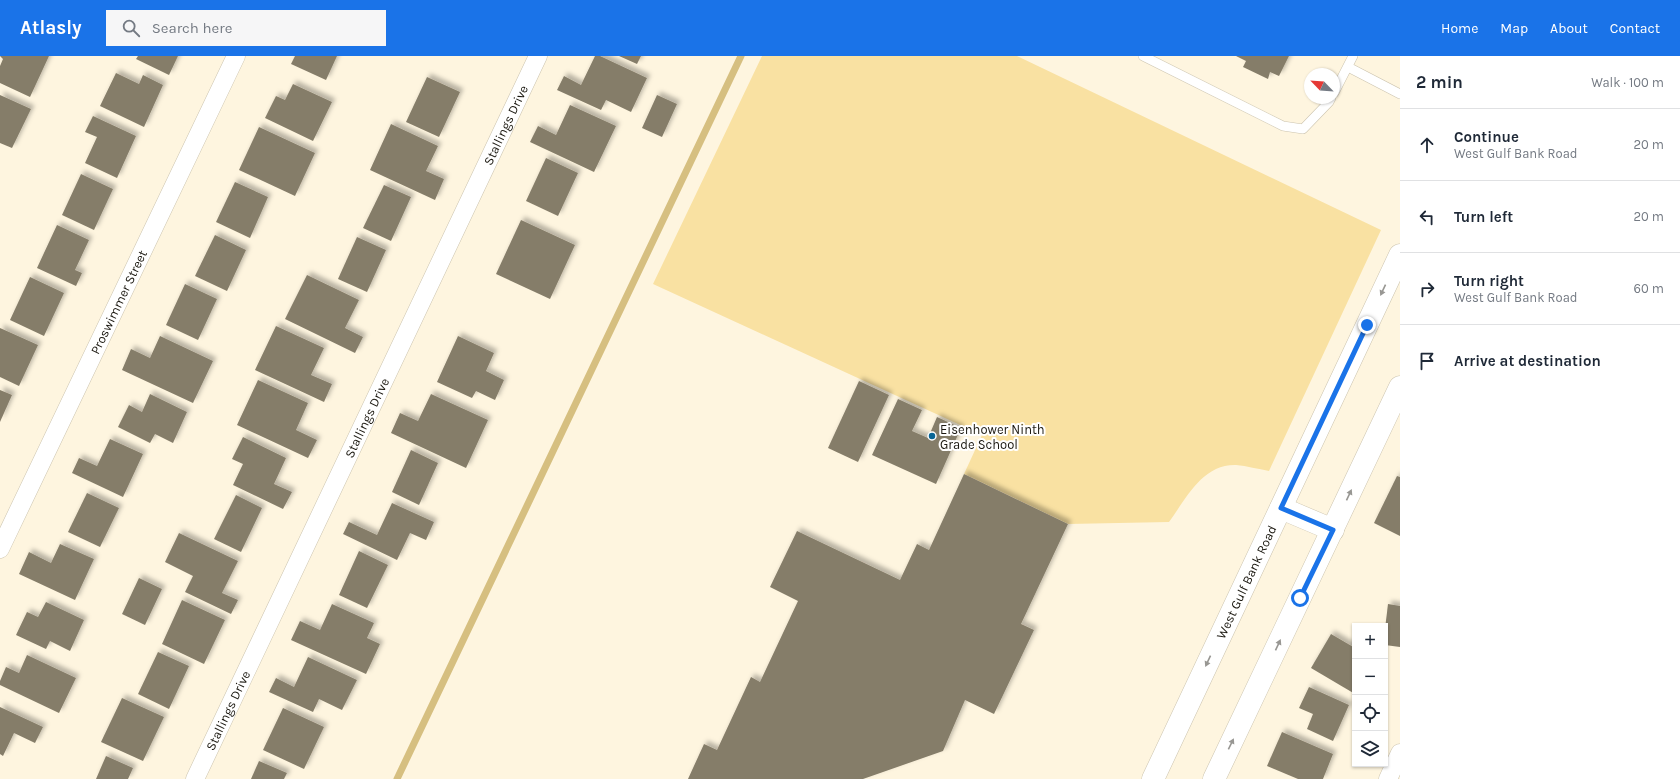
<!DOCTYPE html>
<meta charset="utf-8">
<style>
body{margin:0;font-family:Karla,sans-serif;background:#f6f6f7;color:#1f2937}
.controls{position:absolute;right:12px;bottom:12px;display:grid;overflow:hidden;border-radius:0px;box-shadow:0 1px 3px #0004}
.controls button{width:36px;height:36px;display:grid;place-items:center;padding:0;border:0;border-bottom:1px solid #e0e1e3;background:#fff;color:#1f2937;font:20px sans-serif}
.compass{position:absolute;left:1304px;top:12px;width:36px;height:36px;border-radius:50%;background:#fff;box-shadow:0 1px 3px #0004;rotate:295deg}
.stop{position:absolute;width:12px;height:12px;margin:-9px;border:3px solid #1a73e8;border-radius:50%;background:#fff}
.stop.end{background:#1a73e8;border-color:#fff;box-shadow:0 1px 4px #0008}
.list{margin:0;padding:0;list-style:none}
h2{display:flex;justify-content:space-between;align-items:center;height:52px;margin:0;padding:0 16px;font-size:17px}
h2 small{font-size:13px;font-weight:400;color:#747a83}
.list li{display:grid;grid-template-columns:26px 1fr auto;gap:12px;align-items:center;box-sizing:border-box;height:72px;padding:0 16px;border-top:1px solid #e0e1e3}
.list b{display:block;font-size:15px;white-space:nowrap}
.list p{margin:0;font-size:13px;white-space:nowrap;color:#747a83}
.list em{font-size:13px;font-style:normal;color:#747a83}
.icon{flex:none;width:22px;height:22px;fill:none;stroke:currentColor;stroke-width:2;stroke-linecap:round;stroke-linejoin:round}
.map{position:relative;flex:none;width:1400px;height:723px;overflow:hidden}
header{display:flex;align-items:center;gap:24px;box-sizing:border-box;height:56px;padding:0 20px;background:#1a73e8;color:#fff}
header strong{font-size:19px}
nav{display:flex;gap:22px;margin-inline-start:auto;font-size:14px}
.search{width:280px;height:36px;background:#f6f6f7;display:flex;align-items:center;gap:10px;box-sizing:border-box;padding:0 14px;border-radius:0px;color:#747a83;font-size:15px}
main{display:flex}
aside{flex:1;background:#fff}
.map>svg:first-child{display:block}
.park{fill:#f9e1a2}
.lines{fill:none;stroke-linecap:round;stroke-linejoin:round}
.stream{stroke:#d6bf80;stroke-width:7}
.building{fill:#857d69;filter:url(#shadow)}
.service-casing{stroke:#ccc4af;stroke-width:10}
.minor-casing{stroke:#ccc4af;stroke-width:19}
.secondary-casing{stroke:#ccc4af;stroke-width:23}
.service{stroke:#fff;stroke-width:9}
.minor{stroke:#fff;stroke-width:18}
.secondary{stroke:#fff;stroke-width:22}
.oneway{fill:#989793}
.route{stroke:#1a73e8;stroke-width:5}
.poi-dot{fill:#096595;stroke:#fff;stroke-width:1.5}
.labels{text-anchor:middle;stroke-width:4;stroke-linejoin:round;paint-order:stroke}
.street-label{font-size:13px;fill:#1b1810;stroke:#fff}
.poi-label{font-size:13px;fill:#1b1810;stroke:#fff;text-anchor:start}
</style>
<header>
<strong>Atlasly</strong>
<div class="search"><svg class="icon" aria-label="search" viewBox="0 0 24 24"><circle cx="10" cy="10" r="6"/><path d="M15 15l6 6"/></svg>Search here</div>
<nav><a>Home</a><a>Map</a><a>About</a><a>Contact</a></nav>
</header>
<main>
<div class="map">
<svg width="1400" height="723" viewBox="0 0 1400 723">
<defs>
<filter id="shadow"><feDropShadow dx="3.5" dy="-3.5" stdDeviation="2" flood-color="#0004"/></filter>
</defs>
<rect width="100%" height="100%" fill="#fef5df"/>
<path class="park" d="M762,0h255l364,174 -112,241c-11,-2 -22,-5 -33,-6 -34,-1 -50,34 -67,57l-101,2 -104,-50 18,-39 -329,-151z"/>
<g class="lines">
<polyline class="stream" points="397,723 741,0"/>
</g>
<g class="building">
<polygon points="0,0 49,0 30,41 0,27 0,10 3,3"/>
<polygon points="138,0 178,0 169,19 136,3"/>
<polygon points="295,0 337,0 326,24 291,8"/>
<polygon points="595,0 600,0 647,22 631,56 606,44 601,54 557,34 564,20 581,29"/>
<polygon points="619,0 641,0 637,8"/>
<polygon points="1236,0 1289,0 1279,20 1270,16 1268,23 1243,11 1246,5"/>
<polygon points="116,17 139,28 143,19 163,29 144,71 100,50"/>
<polygon points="427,21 460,36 439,81 406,66"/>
<polygon points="293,28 332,46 313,85 265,62 276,40 285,44"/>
<polygon points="0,39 31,53 12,92 0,87"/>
<polygon points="657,39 677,48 662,81 642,72"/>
<polygon points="570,49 616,70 594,116 530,86 538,70 556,79"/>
<polygon points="93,60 136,80 117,122 85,107 97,81 85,76"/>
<polygon points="391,68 438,90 426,115 444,123 435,144 370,114"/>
<polygon points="259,71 315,97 295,140 239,114"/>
<polygon points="546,102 578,117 558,160 526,145"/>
<polygon points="81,118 113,133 94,174 62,159"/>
<polygon points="235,126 268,141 250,182 216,166"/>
<polygon points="384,129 411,141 391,185 363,172"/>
<polygon points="521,164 575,189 550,243 496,218"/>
<polygon points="57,169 89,184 75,214 82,217 76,230 37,212"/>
<polygon points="215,179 246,194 227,235 195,220"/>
<polygon points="357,181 386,194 367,236 338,223"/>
<polygon points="307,219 359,244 345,272 363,281 355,297 285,263"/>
<polygon points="30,221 64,237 44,280 10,264"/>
<polygon points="185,228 217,243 198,284 166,269"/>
<polygon points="276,270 324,292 311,319 332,328 324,346 255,314"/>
<polygon points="0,272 38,289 19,330 0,321"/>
<polygon points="160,280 213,305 193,347 122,314 131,293 150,302"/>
<polygon points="458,280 494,297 486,315 504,324 495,344 476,335 472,342 437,326"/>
<polygon points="258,324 308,347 296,374 317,384 308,402 237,369"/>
<polygon points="859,325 889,339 858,406 828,392"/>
<polygon points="0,334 12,339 0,366"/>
<polygon points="150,338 187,356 173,387 155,378 150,387 118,371 129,349 142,356"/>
<polygon points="431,338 488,364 466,412 391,377 400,357 418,365"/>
<polygon points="898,343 922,354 912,375 928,382 937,361 961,372 936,428 872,399"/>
<polygon points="243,381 286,402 274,428 292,436 283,453 233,429 243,408 232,403"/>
<polygon points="110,383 143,398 123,441 72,417 79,402 97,410"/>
<polygon points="411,394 438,407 419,449 392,436"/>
<polygon points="964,418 1068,468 1021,568 1034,574 994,658 965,644 943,695 863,723 688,723 704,688 717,694 751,621 760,626 798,545 770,531 797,475 900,524 917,488 929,494"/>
<polygon points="1397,420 1400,421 1400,480 1374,467"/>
<polygon points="87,437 119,452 100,491 68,476"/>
<polygon points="236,439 262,452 241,496 214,483"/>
<polygon points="392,447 434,466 426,484 410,477 397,504 343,478 349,466 377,479"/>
<polygon points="179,477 238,505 222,537 238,544 231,558 185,536 193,520 165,506"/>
<polygon points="60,488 94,503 75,544 19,518 29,496 51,507"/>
<polygon points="359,495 388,509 367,552 339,539"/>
<polygon points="139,522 162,533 145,569 122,558"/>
<polygon points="182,544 225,564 204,608 162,588"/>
<polygon points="46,546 84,564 70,595 50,585 46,593 16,579 27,556 38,561"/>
<polygon points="332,548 374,567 367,582 380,588 366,618 291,584 300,565 320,574"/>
<polygon points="1388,548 1400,550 1400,591 1385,589 1385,573"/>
<polygon points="1331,578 1355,592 1355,638 1311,612"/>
<polygon points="158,596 189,610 169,653 138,638"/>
<polygon points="27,599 76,622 59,657 0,629 0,625 6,611 19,617"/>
<polygon points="308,601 357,624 342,654 319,643 313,656 269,636 276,622 294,631"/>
<polygon points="1309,631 1349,649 1333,685 1307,673 1313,658 1299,652"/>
<polygon points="122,642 164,661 143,705 101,686"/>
<polygon points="0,651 43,671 35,687 14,677 3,700 0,698"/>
<polygon points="283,652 324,671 304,713 263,694"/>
<polygon points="1282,676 1333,698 1323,723 1298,723 1267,710"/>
<polygon points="106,700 133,712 128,723 96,723"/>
<polygon points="259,705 287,717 284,723 251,723"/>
</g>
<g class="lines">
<g class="service-casing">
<g id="service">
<polyline points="1143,0 1283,70 1303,73 1329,46 1331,42"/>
<polyline points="1348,11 1400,38"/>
<polyline points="1334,37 1353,0"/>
</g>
</g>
<g class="minor-casing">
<g id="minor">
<path id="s1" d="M0,493l236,-493"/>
<path id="s2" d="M195,723l343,-723"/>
<polyline points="1388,723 1400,697"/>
</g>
</g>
<g class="secondary-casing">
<g id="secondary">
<polyline points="1281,452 1333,474"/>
<path id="s3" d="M1153,723l247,-524"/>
<polyline points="1214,723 1400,331"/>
</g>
</g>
<use href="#service" class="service"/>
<use href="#minor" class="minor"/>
<use href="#secondary" class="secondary"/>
</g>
<defs><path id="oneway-solid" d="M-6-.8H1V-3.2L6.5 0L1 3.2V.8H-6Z"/></defs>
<g class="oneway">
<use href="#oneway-solid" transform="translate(1383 234) rotate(115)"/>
<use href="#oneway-solid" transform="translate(1349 439) rotate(-65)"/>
<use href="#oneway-solid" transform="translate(1278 589) rotate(-65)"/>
<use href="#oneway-solid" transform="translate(1208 605) rotate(115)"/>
<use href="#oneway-solid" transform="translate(1231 688) rotate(-64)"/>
</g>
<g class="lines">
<polyline class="route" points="1300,542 1333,474 1281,452 1367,269"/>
</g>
<circle class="poi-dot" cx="932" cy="380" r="4"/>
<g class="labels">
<g class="street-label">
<text dy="5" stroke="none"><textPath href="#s2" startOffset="724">Stallings Drive</textPath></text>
<text dy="5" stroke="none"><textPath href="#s1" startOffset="274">Proswimmer Street</textPath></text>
<text dy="5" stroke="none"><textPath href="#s2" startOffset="400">Stallings Drive</textPath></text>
<text dy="5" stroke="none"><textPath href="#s3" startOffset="218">West Gulf Bank Road</textPath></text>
<text dy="5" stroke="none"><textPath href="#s2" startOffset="76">Stallings Drive</textPath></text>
</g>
<g class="poi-label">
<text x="940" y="378">Eisenhower Ninth<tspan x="940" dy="15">Grade School</tspan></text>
</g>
</g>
</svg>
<div class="controls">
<button>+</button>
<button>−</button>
<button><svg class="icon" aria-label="locate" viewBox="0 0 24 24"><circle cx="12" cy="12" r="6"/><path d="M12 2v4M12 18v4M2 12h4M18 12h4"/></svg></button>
<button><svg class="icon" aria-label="layers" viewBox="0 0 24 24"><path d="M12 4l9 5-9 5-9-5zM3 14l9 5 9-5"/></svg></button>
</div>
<svg class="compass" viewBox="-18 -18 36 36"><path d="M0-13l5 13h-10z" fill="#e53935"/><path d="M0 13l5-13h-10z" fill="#747a83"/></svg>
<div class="stop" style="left:1300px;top:542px"></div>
<div class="stop end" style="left:1367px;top:269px"></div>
</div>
<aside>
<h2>2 min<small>Walk · 100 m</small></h2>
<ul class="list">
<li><svg class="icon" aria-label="ahead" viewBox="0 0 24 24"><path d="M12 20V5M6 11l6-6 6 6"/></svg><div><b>Continue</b><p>West Gulf Bank Road</p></div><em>20 m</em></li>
<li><svg class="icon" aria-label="left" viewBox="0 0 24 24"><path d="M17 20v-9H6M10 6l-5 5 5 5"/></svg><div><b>Turn left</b></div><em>20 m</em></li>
<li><svg class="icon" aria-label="right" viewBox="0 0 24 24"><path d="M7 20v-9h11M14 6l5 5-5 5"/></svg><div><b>Turn right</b><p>West Gulf Bank Road</p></div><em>60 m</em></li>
<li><svg class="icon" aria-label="arrive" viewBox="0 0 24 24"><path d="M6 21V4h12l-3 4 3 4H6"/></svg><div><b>Arrive at destination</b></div></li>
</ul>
</aside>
</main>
